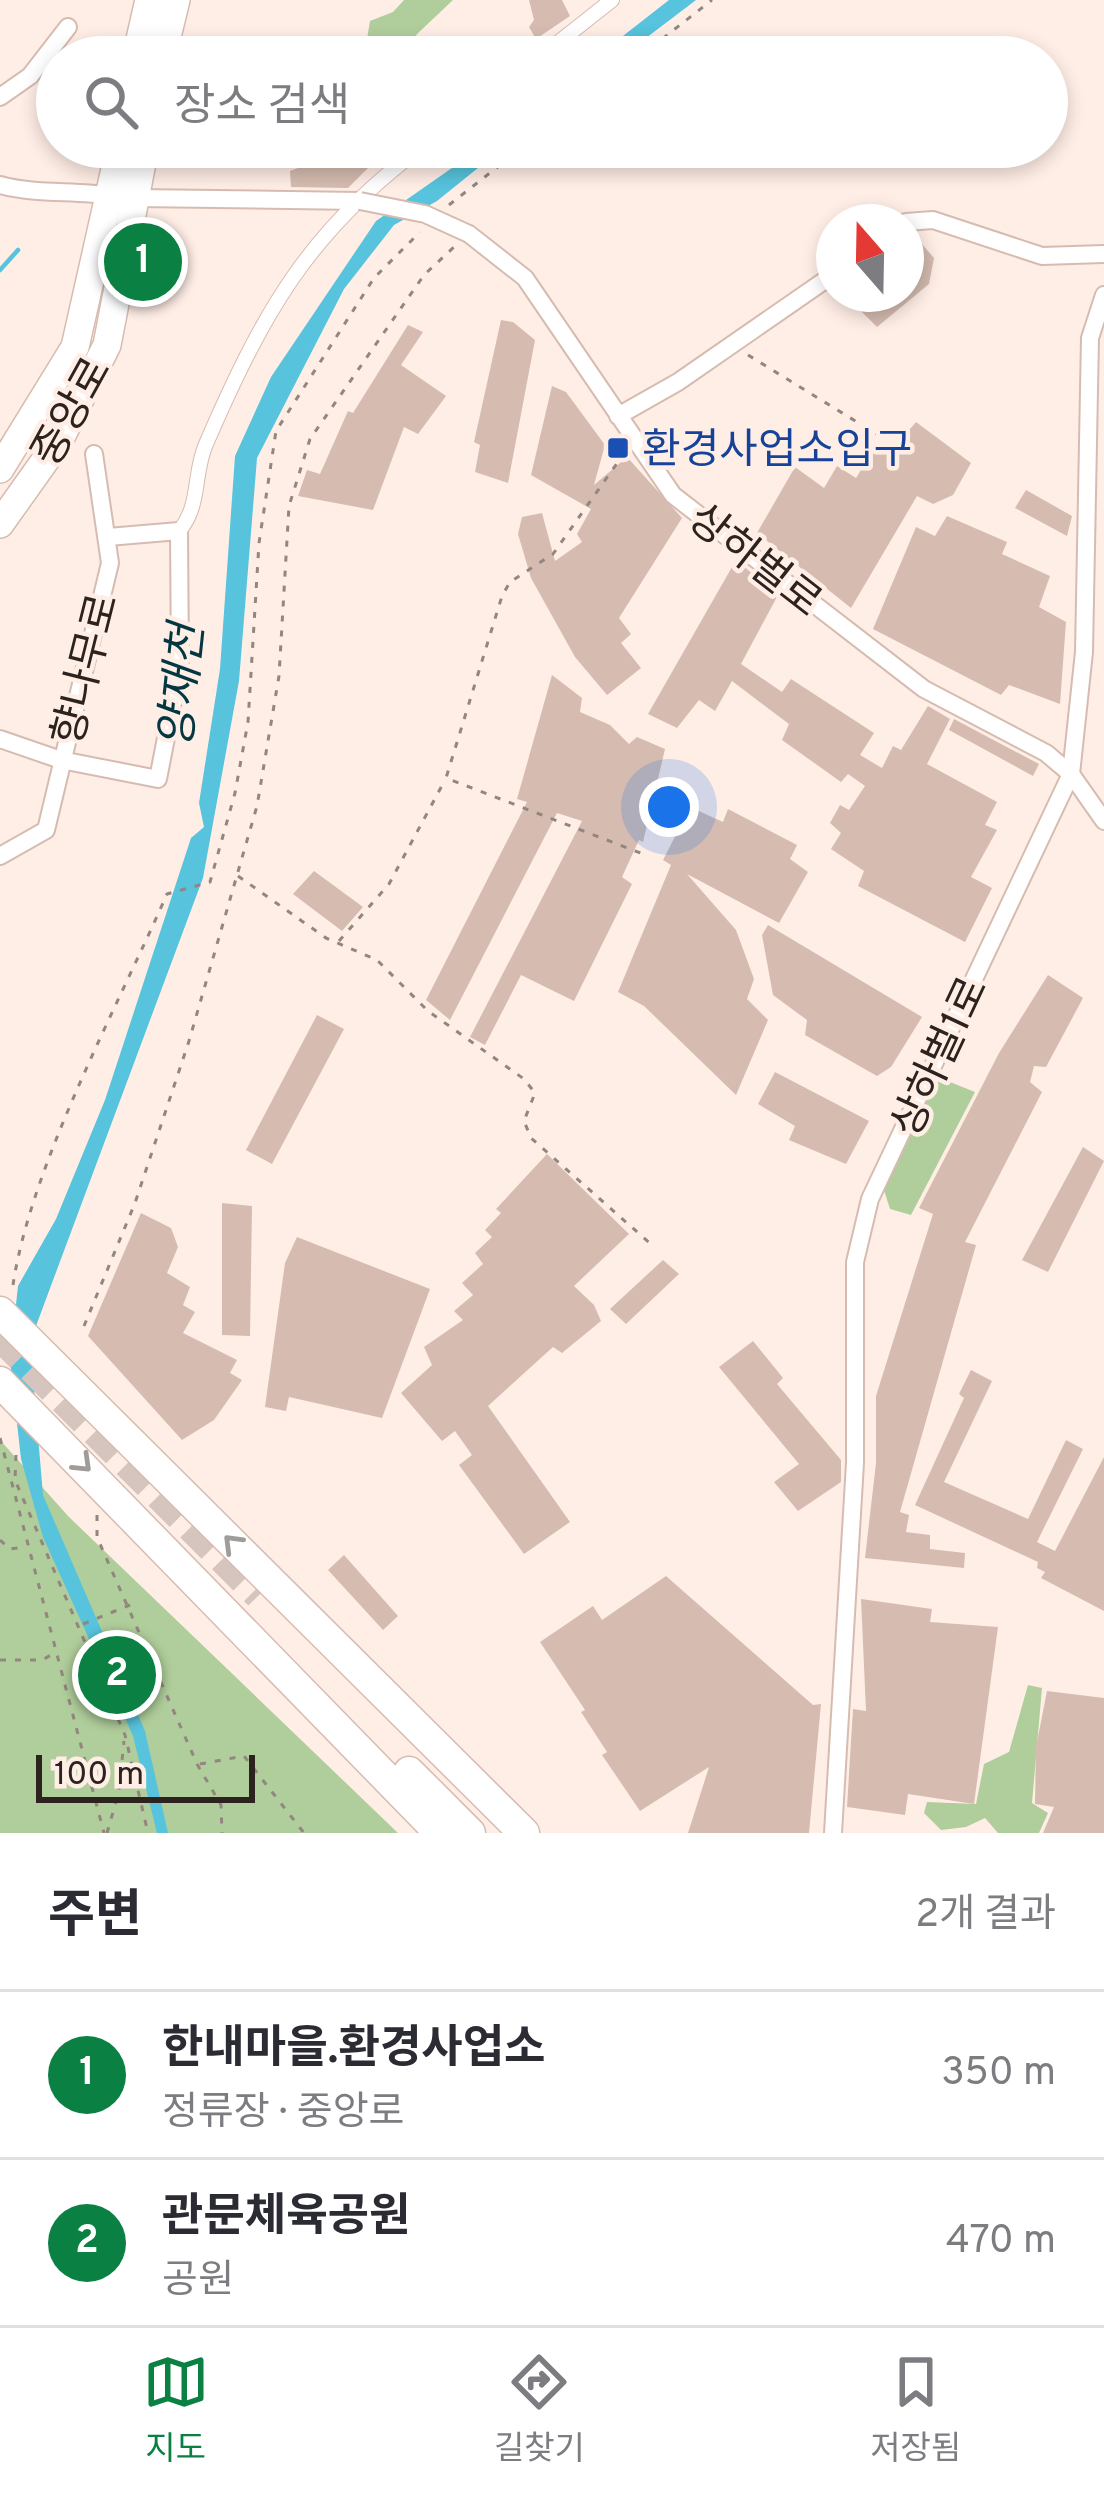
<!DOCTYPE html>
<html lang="ko">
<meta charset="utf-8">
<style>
body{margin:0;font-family:Overpass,"Noto Sans KR",sans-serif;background:#f2f2f3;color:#2b2b33}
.compass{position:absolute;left:816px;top:204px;width:108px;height:108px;border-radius:50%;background:#fff;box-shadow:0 6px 18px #0003;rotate:340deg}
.scale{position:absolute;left:36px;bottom:30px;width:219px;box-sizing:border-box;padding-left:12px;border:6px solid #2c221e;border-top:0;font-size:33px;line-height:42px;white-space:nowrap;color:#2c221e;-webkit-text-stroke:9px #ffeee6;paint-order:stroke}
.you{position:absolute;left:669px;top:807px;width:42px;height:42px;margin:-30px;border:9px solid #fff;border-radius:50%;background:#1a73e8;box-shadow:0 0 0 18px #1a73e833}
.badge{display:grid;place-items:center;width:78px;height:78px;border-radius:50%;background:#0b8043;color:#fff;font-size:39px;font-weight:700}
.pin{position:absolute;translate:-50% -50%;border:6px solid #fff;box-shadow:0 3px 12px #0006}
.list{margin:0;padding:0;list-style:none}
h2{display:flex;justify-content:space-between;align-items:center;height:156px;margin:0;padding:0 48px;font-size:51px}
h2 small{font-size:39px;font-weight:400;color:#7c7c81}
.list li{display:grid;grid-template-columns:78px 1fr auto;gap:36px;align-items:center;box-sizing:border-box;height:168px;padding:0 48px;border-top:3px solid #e1e1e2}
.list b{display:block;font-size:45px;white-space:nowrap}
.list p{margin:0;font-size:39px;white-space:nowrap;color:#7c7c81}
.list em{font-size:39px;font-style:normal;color:#7c7c81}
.icon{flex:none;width:66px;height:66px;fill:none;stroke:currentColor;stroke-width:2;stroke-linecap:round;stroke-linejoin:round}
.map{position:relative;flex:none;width:1104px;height:1833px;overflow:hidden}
.search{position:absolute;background:#fff;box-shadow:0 6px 18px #0003;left:36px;right:36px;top:36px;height:132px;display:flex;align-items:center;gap:30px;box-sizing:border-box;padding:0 42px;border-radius:66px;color:#7c7c81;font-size:45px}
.sheet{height:492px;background:#fff}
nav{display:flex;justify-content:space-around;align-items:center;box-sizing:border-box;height:168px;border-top:3px solid #e1e1e2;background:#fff;font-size:33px;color:#7c7c81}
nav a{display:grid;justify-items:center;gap:6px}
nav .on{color:#0b8043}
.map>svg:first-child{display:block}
.green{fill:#b0ce9b}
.water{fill:#57c3dc}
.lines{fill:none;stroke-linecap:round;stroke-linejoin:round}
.stream{stroke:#57c3dc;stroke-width:4.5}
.building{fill:#d6bcb0}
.trunk-tunnel{stroke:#d5c5be;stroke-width:30;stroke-dasharray:30 15;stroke-linecap:butt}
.pedestrian-casing{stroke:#d6bcb0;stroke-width:16}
.minor-casing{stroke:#d6bcb0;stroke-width:20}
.primary-casing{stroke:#d6bcb0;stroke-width:30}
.trunk-casing{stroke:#d6bcb0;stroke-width:33}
.path{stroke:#93857f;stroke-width:3;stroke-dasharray:6 9;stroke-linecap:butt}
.pedestrian{stroke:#fff;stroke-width:14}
.minor{stroke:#fff;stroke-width:16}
.primary{stroke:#fff;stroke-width:27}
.trunk{stroke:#fff;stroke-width:30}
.minor-bridge-casing{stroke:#d6bcb0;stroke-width:20;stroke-linecap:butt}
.minor-bridge{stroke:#fff;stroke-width:16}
.oneway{stroke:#a09c9a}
.transit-dot{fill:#1a4fb4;stroke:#ffeee6;stroke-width:4.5}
.labels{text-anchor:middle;stroke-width:9;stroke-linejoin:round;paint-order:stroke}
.street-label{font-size:42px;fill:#2c221e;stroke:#ffeee6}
.transit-label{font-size:42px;fill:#164399;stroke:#ffeee6;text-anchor:start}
.water-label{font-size:45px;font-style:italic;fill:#033842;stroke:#ffeee6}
</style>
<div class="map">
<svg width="1104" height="1833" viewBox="0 0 1104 1833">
<rect width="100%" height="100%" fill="#ffeee6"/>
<g class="green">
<polygon points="404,0 453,0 416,35 427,57 372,57 366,45 370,21 393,12"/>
<polygon points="935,1076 975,1092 911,1215 890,1209 883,1187"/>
<polygon points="0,1440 69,1517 398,1833 0,1833"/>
<polygon points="1028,1685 1042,1688 1032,1803 1048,1813 1039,1833 998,1833 985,1818 966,1827 941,1830 924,1813 927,1802 976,1804 984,1764 1009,1752"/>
</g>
<g class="water">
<polygon points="669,0 696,0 621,57 596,57"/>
<polygon points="482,147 504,147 437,201 394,225 344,289 257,458 239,681 203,878 30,1342 43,1495 145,1731 168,1833 157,1833 133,1736 43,1537 21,1459 10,1360 18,1286 56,1219 105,1100 191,838 204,827 199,803 220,669 235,456 271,377 376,221"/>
</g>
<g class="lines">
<polyline class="stream" points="0,270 18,250"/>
</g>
<g class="building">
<polygon points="529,0 562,0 570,16 536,39 529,27 534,20"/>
<polygon points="287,147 376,147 381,155 348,188 291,187 290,171 298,168"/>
<polygon points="913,234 934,258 929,284 877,327 844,294 906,294 906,238"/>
<polygon points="501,320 513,322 535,340 508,483 475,472 480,445 474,442"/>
<polygon points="408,325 423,332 401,365 446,396 418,434 404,427 373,510 298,496 307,470 320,474 348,411 353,413"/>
<polygon points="552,386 566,392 605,445 594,485 627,457 682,518 619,618 631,634 621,643 641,668 607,695 575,657 531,578 518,534 522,517 542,513 555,561 582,542 577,534 591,509 531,475"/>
<polygon points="916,422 971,463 953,495 933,504 917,496 851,608 757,533 795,467 824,488 837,466 856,478 877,444 890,452"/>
<polygon points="1026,490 1072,516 1067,536 1015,508"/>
<polygon points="947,516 1007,542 1002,554 1050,576 1039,607 1066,622 1060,704 1009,685 1001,695 873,629 916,527 935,536"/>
<polygon points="736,560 778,595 741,664 782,692 791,679 874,733 860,755 882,768 893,746 901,750 928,706 950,719 927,764 997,802 985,825 997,830 971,877 992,888 965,942 858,886 864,871 831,849 841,833 830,823 840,805 849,810 865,786 848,774 841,782 782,740 789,724 732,681 715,711 699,700 677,728 648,714"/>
<polygon points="552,675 582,698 580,712 610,725 629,744 637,737 665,749 643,842 639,840 622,877 632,884 574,1001 521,975 485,1045 470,1037 582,821 557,813 450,1020 426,1000 527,802 517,799"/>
<polygon points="954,719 1039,764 1033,776 949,730"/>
<polygon points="690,807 723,822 728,809 797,845 790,859 808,872 779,923 687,874 736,930 754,979 747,999 768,1020 736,1095 644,1006 618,992 671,865 663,860"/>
<polygon points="314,871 363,907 342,931 293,894"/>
<polygon points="768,925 922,1017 891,1067 877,1076 805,1035 807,1020 773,995 762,935"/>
<polygon points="1048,975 1083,998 1046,1067 1034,1066 1030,1082 1042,1092 965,1242 976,1245 900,1512 909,1515 906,1532 930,1535 930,1549 965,1553 964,1568 865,1558 876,1463 876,1396 933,1214 919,1208 999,1053"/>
<polygon points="317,1015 344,1029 272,1164 246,1150"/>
<polygon points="775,1072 869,1121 846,1164 789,1140 795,1126 758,1104"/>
<polygon points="1083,1147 1104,1161 1048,1272 1022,1260"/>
<polygon points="547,1154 629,1234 574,1286 594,1305 601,1321 562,1353 553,1347 488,1406 570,1522 524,1554 459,1465 472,1455 455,1431 442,1441 401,1393 432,1365 424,1347 463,1320 454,1311 473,1295 462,1283 483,1264 475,1253 492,1237 485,1230 501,1213 496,1209"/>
<polygon points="222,1203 252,1206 250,1336 222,1335"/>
<polygon points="141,1213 171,1228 178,1247 167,1273 190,1287 183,1305 195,1312 183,1333 237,1360 230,1373 242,1380 214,1420 182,1440 88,1336"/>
<polygon points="297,1237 430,1289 382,1418 289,1397 286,1411 265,1407 285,1263"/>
<polygon points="663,1260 679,1274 626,1324 610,1309"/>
<polygon points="753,1341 783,1378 777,1384 841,1460 841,1482 798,1511 774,1482 799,1464 719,1367"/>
<polygon points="971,1370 992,1381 944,1482 1028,1519 1066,1440 1083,1449 1037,1542 1055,1551 1104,1457 1104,1611 1041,1578 1045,1572 1037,1568 1038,1562 915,1505 964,1398 959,1394"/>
<polygon points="344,1555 398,1616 383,1630 328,1570"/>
<polygon points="666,1576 813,1705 821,1704 809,1833 688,1833 709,1767 640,1811 602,1755 607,1752 581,1712 585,1710 540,1642 593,1606 602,1620"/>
<polygon points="861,1599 932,1609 930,1622 998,1627 974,1804 908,1794 905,1815 847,1807 853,1709 866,1711"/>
<polygon points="1047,1691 1104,1698 1104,1833 1043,1833 1054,1807 1035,1804 1036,1747"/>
</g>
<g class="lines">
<polyline class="trunk-tunnel" points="0,1336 259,1595"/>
<g class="pedestrian-casing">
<g id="pedestrian">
<polyline points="540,57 612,0"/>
<path d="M179,531c22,-25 14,-58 27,-87 56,-129 101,-212 216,-297"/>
</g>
</g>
<g class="minor-casing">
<g id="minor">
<polyline points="0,97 30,76 68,27"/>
<path d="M0,185c36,10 74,5 112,11"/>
<polyline points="136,198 360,201"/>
<polyline points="906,222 933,220 1042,256 1104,254"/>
<polyline points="469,234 525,278 673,495 924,689 1046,753 1071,774 1104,821"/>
<polyline points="618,416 678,382 834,274"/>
<polyline points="0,739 61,760 158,779 180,666 179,531 108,537"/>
<polyline points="0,856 46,830 110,563 94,454"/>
<polyline points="833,1833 855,1463 855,1262 870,1199 1071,774 1084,652 1090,338 1104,295"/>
</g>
</g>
<g class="primary-casing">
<g id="primary">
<polyline points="136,57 149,0"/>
<polyline points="162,57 176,0"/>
<polyline points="0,469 75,347 120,147"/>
<polyline points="0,524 59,441 107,345 145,147"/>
</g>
</g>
<g class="trunk-casing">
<g id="trunk">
<polyline points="0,1312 524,1833"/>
<polyline points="0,1382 440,1833"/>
<polyline points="409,1772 470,1833"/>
</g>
</g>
<g class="path">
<polyline points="639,57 712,0"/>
<polyline points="449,205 523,147"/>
<polyline points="748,355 883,438"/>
<polyline points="625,452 553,554 510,582 502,596 446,778 643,854"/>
<polyline points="238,876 326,938 377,960 428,1011 524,1079 535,1093 524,1121 531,1138 653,1246"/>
<polyline points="339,941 389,884 445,780"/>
<path d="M13,1285c18,-120 104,-277 154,-391l43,-12 25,-89 13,-71 11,-179 17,-112 98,-153 46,-46"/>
<polyline points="84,1326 135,1203 189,1041 257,806 279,676 289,506 310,439 424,275 454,247"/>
<polyline points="0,1438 104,1833"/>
<polyline points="16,1455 15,1480 125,1735 148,1833"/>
<polyline points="97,1515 97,1537 197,1764 221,1805 222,1833"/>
<polyline points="0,1540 10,1549 25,1547"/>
<polyline points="83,1624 130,1605"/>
<polyline points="0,1660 42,1660 53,1654"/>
<polyline points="200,1764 244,1756 304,1833"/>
<polyline points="107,1833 119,1791 124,1741"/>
</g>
<use href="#pedestrian" class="pedestrian"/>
<use href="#minor" class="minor"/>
<use href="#primary" class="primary"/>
<use href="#trunk" class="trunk"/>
<g class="minor-bridge-casing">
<polyline id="minor-bridge" points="360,201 425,214 469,234"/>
</g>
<use href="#minor-bridge" class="minor-bridge"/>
</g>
<defs><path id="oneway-chevron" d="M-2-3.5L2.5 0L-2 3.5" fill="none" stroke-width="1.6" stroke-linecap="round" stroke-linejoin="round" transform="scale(3)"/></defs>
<g class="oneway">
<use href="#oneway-chevron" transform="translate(83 1464) rotate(44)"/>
<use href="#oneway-chevron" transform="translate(232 1543) rotate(-135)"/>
</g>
<rect class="transit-dot" x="606" y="436" width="24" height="24" rx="6"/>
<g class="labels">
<g class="street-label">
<text transform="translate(70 411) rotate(-61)" y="15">중앙로</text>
<text transform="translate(756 559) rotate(38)" y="15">상하벌로</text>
<text transform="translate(84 669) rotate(-76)" y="15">향나무로</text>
<text transform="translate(938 1056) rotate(-65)" y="15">상하벌1로</text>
</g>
<g class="transit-label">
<text x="642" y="463">환경사업소입구</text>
</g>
<g class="water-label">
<text transform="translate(180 686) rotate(-84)" y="16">양재천</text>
</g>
</g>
</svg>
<svg class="compass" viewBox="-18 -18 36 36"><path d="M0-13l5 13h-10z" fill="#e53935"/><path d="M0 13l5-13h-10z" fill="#7c7c81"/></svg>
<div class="scale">100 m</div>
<div class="you"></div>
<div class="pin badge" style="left:143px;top:262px">1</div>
<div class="pin badge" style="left:117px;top:1675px">2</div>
<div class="search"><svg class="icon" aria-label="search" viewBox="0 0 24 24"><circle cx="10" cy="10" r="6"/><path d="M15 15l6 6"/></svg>장소 검색</div>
</div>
<section class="sheet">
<h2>주변<small>2개 결과</small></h2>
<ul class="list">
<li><span class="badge">1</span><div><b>한내마을.환경사업소</b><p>정류장 · 중앙로</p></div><em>350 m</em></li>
<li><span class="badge">2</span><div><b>관문체육공원</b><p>공원</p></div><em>470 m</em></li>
</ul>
</section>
<nav>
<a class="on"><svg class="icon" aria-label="map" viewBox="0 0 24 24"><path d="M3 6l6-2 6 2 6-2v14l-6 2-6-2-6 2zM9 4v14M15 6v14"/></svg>지도</a>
<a><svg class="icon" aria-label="directions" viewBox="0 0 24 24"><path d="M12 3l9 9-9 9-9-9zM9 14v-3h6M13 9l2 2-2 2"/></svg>길찾기</a>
<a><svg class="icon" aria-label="saved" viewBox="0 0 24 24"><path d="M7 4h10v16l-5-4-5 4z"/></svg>저장됨</a>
</nav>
